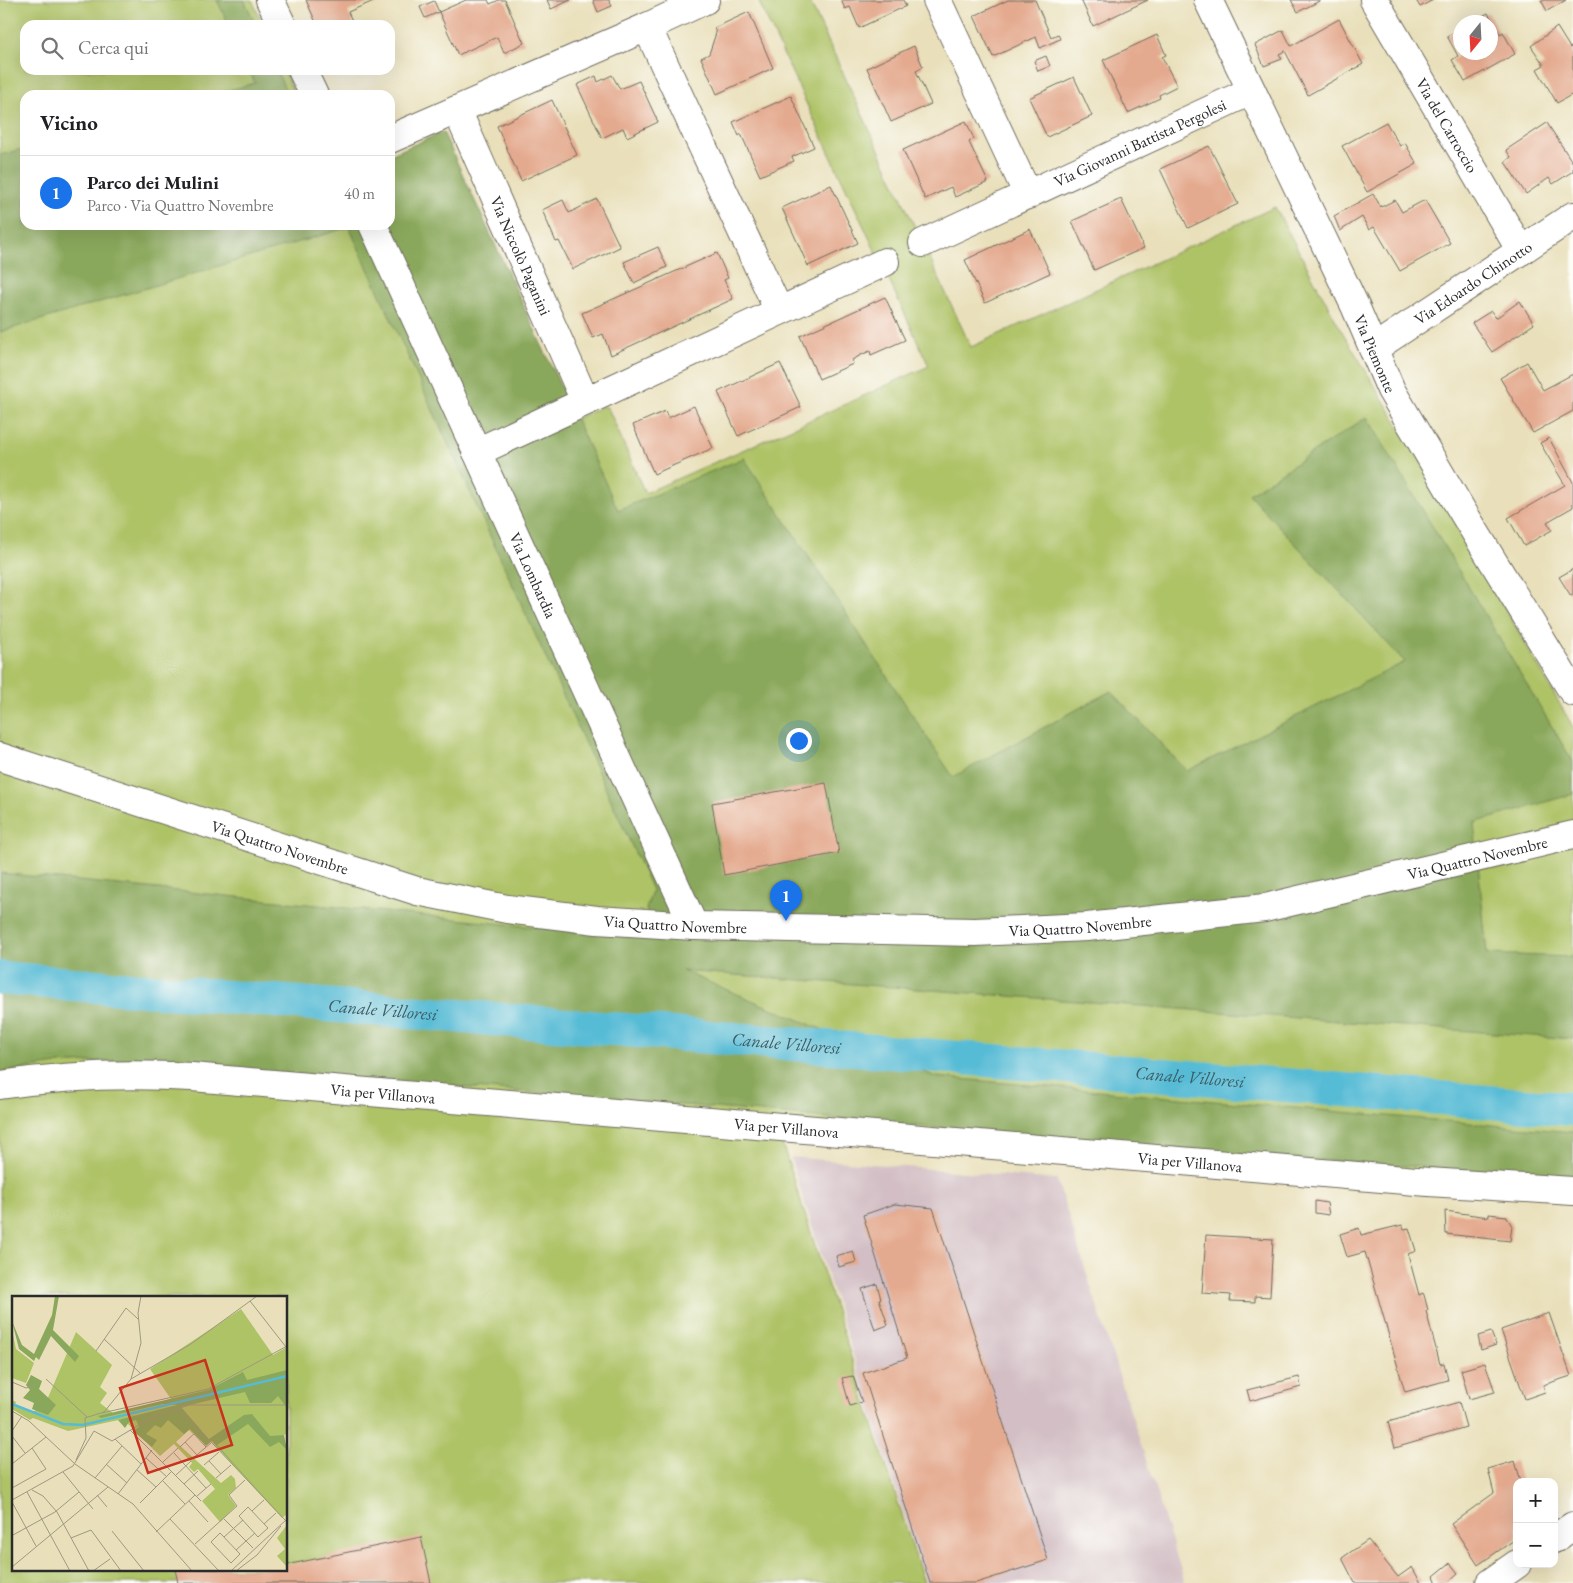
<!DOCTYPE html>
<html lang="it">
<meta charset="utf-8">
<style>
body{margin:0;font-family:"EB Garamond",serif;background:#f6f6f6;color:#202124}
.controls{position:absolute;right:15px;bottom:15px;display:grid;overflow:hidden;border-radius:10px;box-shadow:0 5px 20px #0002}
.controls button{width:45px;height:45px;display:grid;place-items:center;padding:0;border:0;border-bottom:1px solid #e0e0e0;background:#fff;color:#202124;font:25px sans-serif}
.compass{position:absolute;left:1453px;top:15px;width:45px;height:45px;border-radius:50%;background:#fff;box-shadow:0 5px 20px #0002;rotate:198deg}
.you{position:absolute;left:798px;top:740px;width:18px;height:18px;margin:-12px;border:4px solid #fff;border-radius:50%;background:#1a73e8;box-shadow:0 0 0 8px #1a73e833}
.badge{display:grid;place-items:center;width:32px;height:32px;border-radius:50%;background:#1a73e8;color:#fff;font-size:16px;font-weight:700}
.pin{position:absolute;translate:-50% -41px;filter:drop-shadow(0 1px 2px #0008)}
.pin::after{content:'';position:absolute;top:26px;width:18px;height:15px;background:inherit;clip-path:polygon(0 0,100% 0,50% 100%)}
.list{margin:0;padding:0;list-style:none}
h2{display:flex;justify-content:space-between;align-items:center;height:65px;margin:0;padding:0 20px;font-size:21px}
h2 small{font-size:16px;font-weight:400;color:#757577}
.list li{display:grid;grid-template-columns:32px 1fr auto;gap:15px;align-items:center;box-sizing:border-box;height:75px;padding:0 20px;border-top:1px solid #e0e0e0}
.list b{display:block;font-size:19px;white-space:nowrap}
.list p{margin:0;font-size:16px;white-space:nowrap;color:#757577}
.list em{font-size:16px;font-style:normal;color:#757577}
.icon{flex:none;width:28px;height:28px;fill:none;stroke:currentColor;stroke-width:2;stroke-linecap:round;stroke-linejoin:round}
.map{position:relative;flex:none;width:1573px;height:1583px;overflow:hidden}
.search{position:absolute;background:#fff;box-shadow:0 5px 20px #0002;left:20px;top:20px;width:375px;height:55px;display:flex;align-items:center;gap:12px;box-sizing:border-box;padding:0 18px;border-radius:15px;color:#757577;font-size:19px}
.panel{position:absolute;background:#fff;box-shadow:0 5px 20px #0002;left:20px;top:90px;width:375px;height:140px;border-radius:15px}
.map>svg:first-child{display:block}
.industrial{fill:#d2bec4}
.green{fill:#aec266;stroke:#6c7648;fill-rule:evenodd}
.forest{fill:#8aa85b;stroke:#5a6a43}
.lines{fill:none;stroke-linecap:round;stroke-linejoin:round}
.canal{stroke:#57bbd5;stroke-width:34}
.building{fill:#e4aa8f}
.minor-casing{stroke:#6e6a5d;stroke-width:30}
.tertiary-casing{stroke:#6e6a5d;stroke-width:30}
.minor{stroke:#fff;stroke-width:28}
.tertiary{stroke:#fff;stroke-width:28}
.labels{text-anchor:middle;stroke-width:4;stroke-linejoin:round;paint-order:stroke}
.street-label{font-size:16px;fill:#2b2b2b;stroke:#fdfcf7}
.water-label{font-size:18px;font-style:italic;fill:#3a5d66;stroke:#fdfcf7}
.inset-river{fill:none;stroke:#57bbd5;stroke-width:2.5}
.inset-road{fill:none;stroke:#9d9881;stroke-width:1}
.view{fill:#c8321e;fill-opacity:0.15;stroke:#c8321e;stroke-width:2.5}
.inset-edge{fill:none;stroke:#2b2b2b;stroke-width:2.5}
</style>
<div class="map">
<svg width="1573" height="1583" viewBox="0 0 1573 1583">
<rect width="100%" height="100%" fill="#fdfcf7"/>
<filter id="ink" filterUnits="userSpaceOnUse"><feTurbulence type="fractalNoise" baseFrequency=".02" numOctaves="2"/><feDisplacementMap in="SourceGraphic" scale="10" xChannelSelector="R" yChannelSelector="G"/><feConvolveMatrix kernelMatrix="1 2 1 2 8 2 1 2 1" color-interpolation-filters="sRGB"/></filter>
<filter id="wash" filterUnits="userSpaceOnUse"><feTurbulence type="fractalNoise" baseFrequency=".0096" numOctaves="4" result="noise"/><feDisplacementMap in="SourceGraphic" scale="20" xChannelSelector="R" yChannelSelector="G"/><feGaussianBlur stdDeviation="1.12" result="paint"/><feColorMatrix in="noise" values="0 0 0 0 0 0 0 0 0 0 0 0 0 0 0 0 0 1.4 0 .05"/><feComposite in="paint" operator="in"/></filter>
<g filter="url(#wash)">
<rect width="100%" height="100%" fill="#e9e0bb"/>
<polygon class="industrial" points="790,1157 1057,1180 1185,1583 926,1583"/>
<path class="green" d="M0,0h252l11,25h-238v45h259l11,25h-270v130h329l112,246 137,-65 5,2 37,85 152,-67 132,-60 -171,-366h51l162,347 304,-140 65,121 84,139 149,260v453l-794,-46 145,449h-924zM14,1297h272v272h-272z"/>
<g class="forest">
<polygon points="217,0 244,0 256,25 229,25"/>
<polygon points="249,70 276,70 288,95 211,95 255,83"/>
<polygon points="443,132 618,510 744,458 953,777 1111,691 1187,771 1405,662 1249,494 1367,417 1573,762 1573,794 1474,823 1487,954 1573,957 1573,1039 682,971 936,1077 1573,1132 1573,1177 1230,1154 594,1097 112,1061 57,1064 0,1072 0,873 663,940 646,910 652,890 349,227 0,332 0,155 25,148 25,225 390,225 390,155"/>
</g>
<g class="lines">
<path class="canal" id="s1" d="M0,978l1573,131"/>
</g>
<g id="blocks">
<g class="building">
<polygon points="306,0 376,0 348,12 354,25 317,25"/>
<polygon points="466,0 488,0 490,4 499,0 505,0 524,43 504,53 497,37 458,55 439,12"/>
<polygon points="547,0 571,0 551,9"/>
<polygon points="593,0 609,0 612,6 598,12"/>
<polygon points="841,0 903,0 906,6 859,28 850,7 845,9"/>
<polygon points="1008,0 1035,0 1051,37 1058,34 1060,39 1040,48 1036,37 993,57 974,16"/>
<polygon points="1081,0 1148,0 1093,26"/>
<polygon points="1291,0 1321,0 1298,12"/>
<polygon points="1416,0 1433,0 1420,7"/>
<polygon points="1541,0 1566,0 1547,11"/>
<polygon points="434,1 439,12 425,18 420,7"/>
<polygon points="749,12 773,68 717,94 701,58 709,54 716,33 714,28"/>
<polygon points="1488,13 1500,34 1503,32 1515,54 1465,82 1452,60 1458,56 1447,36 1460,29 1460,52 1490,52 1490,22 1472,22"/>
<polygon points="1339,19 1363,64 1308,95 1285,51 1279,54 1282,59 1264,66 1255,45 1283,30 1291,46"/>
<polygon points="1557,27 1570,48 1573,46 1573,94 1557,103 1537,69 1544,65 1531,46"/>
<polygon points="1157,35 1166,55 1162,57 1177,86 1159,95 1160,98 1128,113 1103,60"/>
<polygon points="914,46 923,67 916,71 931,104 891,122 867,68"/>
<polygon points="1046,56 1050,66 1038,71 1034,61"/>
<polygon points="612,75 620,89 639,81 658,122 627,137 623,128 602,138 577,85 596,76 598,82"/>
<polygon points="1074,77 1092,116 1047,137 1029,98"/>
<polygon points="791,96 814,147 792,157 794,161 760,176 741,134 739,136 733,122"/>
<polygon points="552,100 577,155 521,181 497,126"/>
<polygon points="966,121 974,139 969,142 988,182 955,197 951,187 925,199 903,150"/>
<polygon points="1386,122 1400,146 1405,143 1417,164 1367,192 1342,146"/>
<polygon points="1547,123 1573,163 1573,171 1553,184 1549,178 1526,194 1505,162 1511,157 1506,150"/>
<polygon points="1209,146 1238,204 1188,228 1160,169"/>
<polygon points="831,185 858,243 808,266 782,208"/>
<polygon points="1373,194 1381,207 1395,200 1402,212 1425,200 1450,243 1400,271 1374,227 1369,230 1362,217 1340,231 1334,216"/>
<polygon points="597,199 620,247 573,269 559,241 556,242 542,210 563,200 569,213"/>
<polygon points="1121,199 1144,248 1094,270 1072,221"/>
<polygon points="1030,229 1050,273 985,303 965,260"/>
<polygon points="658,247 667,267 634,283 624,262"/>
<polygon points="717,253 728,278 724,280 733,299 611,355 603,334 593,338 582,313"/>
<polygon points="885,297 905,340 871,355 870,351 861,355 852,360 853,364 819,379 800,336"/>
<polygon points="1520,301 1534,324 1492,352 1472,323 1491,311 1496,318"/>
<polygon points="1527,362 1543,390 1573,374 1573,411 1533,433 1500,378"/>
<polygon points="780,363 801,407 738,436 718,392"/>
<polygon points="694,406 713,448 654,474 633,425 661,413 665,411 668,418"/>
<polygon points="1549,438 1573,482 1573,507 1547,522 1552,530 1524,546 1508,518 1565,485 1540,443"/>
<polygon points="1573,569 1573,595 1571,596 1559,577"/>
<polygon points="826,783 839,853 724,875 712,803"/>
<polygon points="1315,1201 1327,1203 1329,1215 1315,1213"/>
<polygon points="895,1204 933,1208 1048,1560 976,1583 930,1583 863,1373 907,1358 863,1215"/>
<polygon points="1445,1211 1489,1217 1489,1214 1506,1216 1512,1226 1510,1241 1446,1234"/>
<polygon points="1402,1225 1404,1229 1409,1228 1416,1251 1408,1254 1419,1295 1423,1293 1424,1295 1428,1310 1426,1311 1440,1364 1444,1363 1448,1380 1405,1392 1365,1252 1347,1257 1340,1234 1359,1228 1361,1235"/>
<polygon points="1206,1235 1273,1239 1270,1297 1255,1296 1255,1302 1230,1301 1231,1295 1202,1293"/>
<polygon points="853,1251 856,1262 839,1267 836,1256"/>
<polygon points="877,1284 881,1299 879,1299 888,1325 875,1330 862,1289"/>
<polygon points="1549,1313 1571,1376 1543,1385 1545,1392 1525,1399 1501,1330"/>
<polygon points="1491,1332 1496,1345 1481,1350 1478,1336"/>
<polygon points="1485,1363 1495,1392 1469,1399 1461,1370"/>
<polygon points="853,1376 862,1402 850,1406 842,1378"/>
<polygon points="1299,1377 1301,1387 1250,1401 1247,1390"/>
<polygon points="1459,1402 1466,1427 1395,1448 1388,1422"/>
<polygon points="1515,1461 1521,1482 1517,1482 1517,1538 1478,1565 1451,1524 1494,1493 1488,1469"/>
<polygon points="421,1537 431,1583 178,1583 175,1569 286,1569 286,1565"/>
<polygon points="1368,1540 1398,1577 1412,1567 1421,1583 1355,1583 1342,1558"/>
<polygon points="1450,1563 1458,1573 1447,1583 1437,1583 1434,1576"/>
</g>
</g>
</g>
<g filter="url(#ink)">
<use href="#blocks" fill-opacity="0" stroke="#6e6a5d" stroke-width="1"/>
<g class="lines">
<g class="minor-casing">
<g id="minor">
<polyline points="270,0 282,25"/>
<polyline points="937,0 1028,195"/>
<path id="s2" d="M1208,0l147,306 36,84 70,119 112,183"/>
<path id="s3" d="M1374,0l147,251"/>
<polyline points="647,27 779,311"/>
<polyline points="302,70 314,95"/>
<path id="s4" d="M457,110l128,291"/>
<polyline points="390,139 647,27 705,0"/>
<path id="s5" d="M373,225l321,701"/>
<path id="s6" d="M923,243l328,-152"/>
<path id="s7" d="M1373,349l200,-133"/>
<polyline points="477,452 885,262"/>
<path id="s8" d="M0,757l417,134 90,18 90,11 97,6 281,6 112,-5 178,-19 308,-73"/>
<path id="s9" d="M0,1085c67,-10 125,-12 192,-8l1236,105 145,9"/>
</g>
</g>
<g class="tertiary-casing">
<g id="tertiary">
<polyline points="1554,1539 1573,1526"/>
<polyline points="1490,1583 1517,1564"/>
</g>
</g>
<use href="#minor" class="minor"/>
<use href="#tertiary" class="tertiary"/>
</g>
</g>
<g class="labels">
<g class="street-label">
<text dy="6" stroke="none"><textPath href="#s3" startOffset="145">Via del Carroccio</textPath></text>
<text dy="6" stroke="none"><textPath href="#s6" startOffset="239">Via Giovanni Battista Pergolesi</textPath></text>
<text dy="6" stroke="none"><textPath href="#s4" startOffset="159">Via Niccolò Paganini</textPath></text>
<text dy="6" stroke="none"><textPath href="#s7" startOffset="120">Via Edoardo Chinotto</textPath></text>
<text dy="6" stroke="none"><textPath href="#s2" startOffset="391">Via Piemonte</textPath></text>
<text dy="6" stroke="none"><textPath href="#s5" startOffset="385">Via Lombardia</textPath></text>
<text dy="6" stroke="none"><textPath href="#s8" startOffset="294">Via Quattro Novembre</textPath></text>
<text dy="6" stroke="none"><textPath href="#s8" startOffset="1508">Via Quattro Novembre</textPath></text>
<text dy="6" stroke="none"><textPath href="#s8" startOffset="699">Via Quattro Novembre</textPath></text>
<text dy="6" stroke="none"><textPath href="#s8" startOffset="1104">Via Quattro Novembre</textPath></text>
<text dy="6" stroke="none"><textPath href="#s9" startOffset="384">Via per Villanova</textPath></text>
<text dy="6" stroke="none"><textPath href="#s9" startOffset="789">Via per Villanova</textPath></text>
<text dy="6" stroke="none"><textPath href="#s9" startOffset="1194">Via per Villanova</textPath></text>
</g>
<g class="water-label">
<text dy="6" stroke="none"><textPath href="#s1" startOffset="384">Canale Villoresi</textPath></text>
<text dy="6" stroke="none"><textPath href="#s1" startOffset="789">Canale Villoresi</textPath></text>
<text dy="6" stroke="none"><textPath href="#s1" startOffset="1194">Canale Villoresi</textPath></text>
</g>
</g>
<g transform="translate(12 1296)">
<rect width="275" height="275" fill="#e9e0bb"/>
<path d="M229,13l32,46 14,-8v86l-8,6 8,9v66l-5,4 -83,-90 -6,6 -4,-4 -13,12 45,41 10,-8 4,4 1,9 -8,7 8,11 -16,16 -18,-21 13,-12 -17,-20 -4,3 -5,-5 3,-4 -18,-19 -14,12 -37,-37 -55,12 -35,-13 -3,2 -18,-11v-9l4,2 -1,4 17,7 15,-13 29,-68 36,33 -12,22 7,6 -7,10 13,10 58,-14 -21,-30zM0,34l4,19 18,14 -8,20 -14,-5zM275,229v42l-10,-11 8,-7 -8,-11z" fill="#aec266"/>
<path d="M43,0h4l-6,34 26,26 -4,6 -24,-26 -12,24 -3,-3 -2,4 -15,-12 -7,-28 10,24 12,9 18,-39zM275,74v38l-9,-12 -7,7h-21l-5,-11 -64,15 28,32 35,-24 8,-1 18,22 14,-1 3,15 -8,-8 -9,5 -22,-23 -31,21 60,66 -65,-70 -6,5 -16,-17 -6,5 -16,-14 -7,8 -6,-3 -9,9 11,6 -5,7 -19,-16 6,-4 -3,-7 -7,2 -4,6 -7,-8 59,-15 -14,-1 -62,14 -3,-2 110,-26 35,-18 4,8zM19,79l11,6 -3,8 17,16 -8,10 -16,-6 2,-6 -11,-5 7,-8 -4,-5z" fill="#8aa85b"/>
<path class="inset-river" d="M0,108l51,20 20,1 204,-49"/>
<path class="inset-road" d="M238,5l36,46M92,43l36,34M84,55l30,-43 12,11M34,83l41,38M119,83l10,-36 -3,-30 3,-17M0,86l14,6 8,-2M167,112l106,112M0,115l17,10 46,43 58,40 59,67M90,117l106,-24 79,-43M118,134l71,71M0,135l10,-15M182,138l12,13M0,140l13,17M103,143l26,25M173,146l12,13M168,151l19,-18M162,157l32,35M134,162l21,19M180,163l19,-16M64,164l10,-22 -1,-20 19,-6 27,-33 60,-35 66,-48M197,165l12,13M151,166l15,-14M0,168l34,-27M94,168l21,19M192,169l15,-13M125,174l19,17M51,176l30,37M164,179l15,-14M83,182l27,-32M204,182l15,-13M151,185l22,23M172,188l14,-13M0,192l34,-19 -14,-21M20,194l11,6 14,16 32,59M15,196l43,79M106,198l34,-44M85,199l10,12M185,200l14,-12M0,204l61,-34 21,-35 18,10 37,-22 40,-14h98M177,205l19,21M0,206l24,44M128,207l32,-32M236,211l20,21 -10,9 -19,-21zM240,215l12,-11M158,223l49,52M212,223l29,29M252,228l12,-11M100,235l32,40M144,236l39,-37M208,237l20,21 -9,9 -20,-21zM1,239l42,-23 24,-20M212,241l19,-17M59,242l20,-8 30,41M183,248l42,-38 -8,-11 16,-15M224,254l19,-17M0,271l96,-80M81,275l17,-12M219,275l56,-52M224,275l21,-16 24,-29"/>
<path class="view" d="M193,64l27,85 -84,28 -28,-85z"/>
<rect width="275" height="275" class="inset-edge"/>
</g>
</svg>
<div class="controls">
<button>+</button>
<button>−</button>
</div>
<svg class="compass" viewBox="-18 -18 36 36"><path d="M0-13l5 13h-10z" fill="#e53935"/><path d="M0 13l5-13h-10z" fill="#757577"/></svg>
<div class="you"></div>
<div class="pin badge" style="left:786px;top:921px">1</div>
<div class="search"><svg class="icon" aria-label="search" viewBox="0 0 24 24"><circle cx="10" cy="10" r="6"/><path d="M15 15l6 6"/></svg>Cerca qui</div>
<section class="panel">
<h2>Vicino<small></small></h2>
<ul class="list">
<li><span class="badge">1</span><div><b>Parco dei Mulini</b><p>Parco · Via Quattro Novembre</p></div><em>40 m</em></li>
</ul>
</section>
</div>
